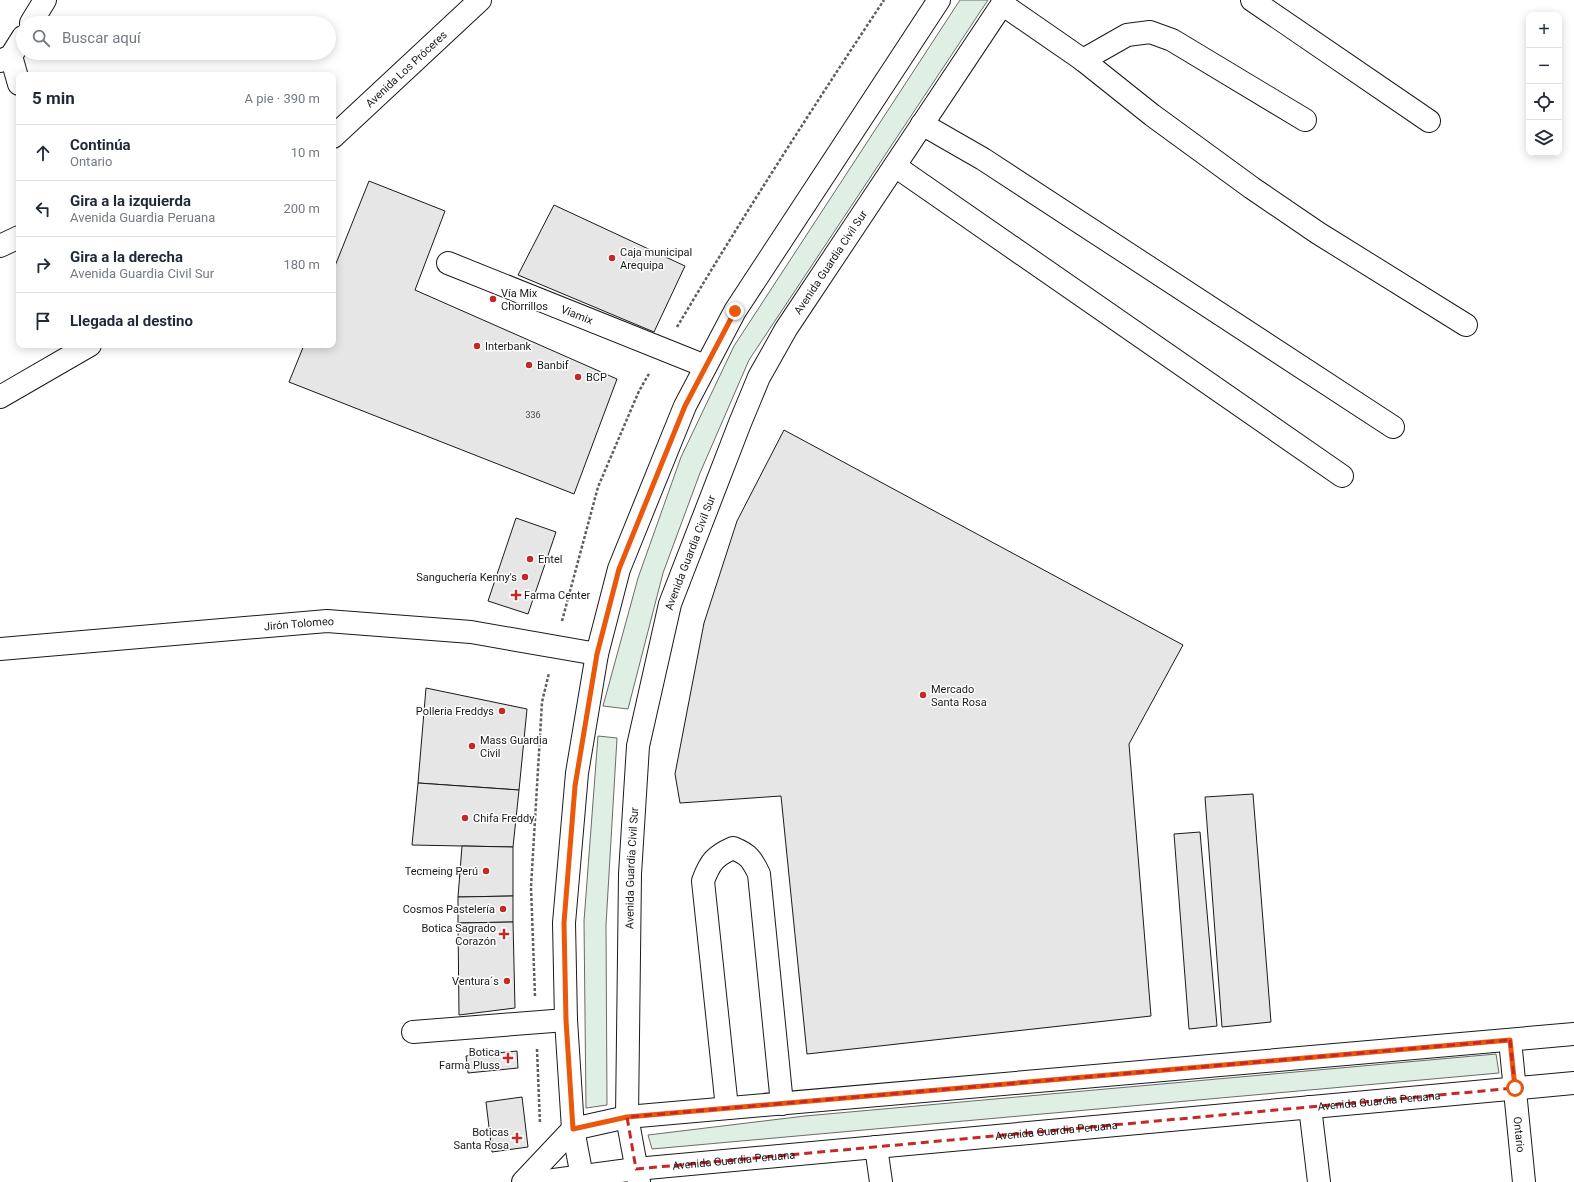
<!DOCTYPE html>
<html lang="es">
<meta charset="utf-8">
<style>
body{margin:0;font-family:Roboto,sans-serif;background:#f2f2f3;color:#1f2937}
.controls{position:absolute;right:12px;top:12px;display:grid;overflow:hidden;border-radius:8px;box-shadow:0 2px 10px #0003}
.controls button{width:36px;height:36px;display:grid;place-items:center;padding:0;border:0;border-bottom:1px solid #e0e1e3;background:#fff;color:#1f2937;font:20px sans-serif}
.stop{position:absolute;width:12px;height:12px;margin:-9px;border:3px solid #ea580c;border-radius:50%;background:#fff}
.stop.end{background:#ea580c;border-color:#fff;box-shadow:0 1px 4px #0008}
.list{margin:0;padding:0;list-style:none}
h2{display:flex;justify-content:space-between;align-items:center;height:52px;margin:0;padding:0 16px;font-size:17px}
h2 small{font-size:13px;font-weight:400;color:#747a83}
.list li{display:grid;grid-template-columns:26px 1fr auto;gap:12px;align-items:center;box-sizing:border-box;height:56px;padding:0 16px;border-top:1px solid #e0e1e3}
.list b{display:block;font-size:15px;white-space:nowrap}
.list p{margin:0;font-size:13px;white-space:nowrap;color:#747a83}
.list em{font-size:13px;font-style:normal;color:#747a83}
.icon{flex:none;width:22px;height:22px;fill:none;stroke:currentColor;stroke-width:2;stroke-linecap:round;stroke-linejoin:round}
.map{position:relative;flex:none;width:1574px;height:1182px;overflow:hidden}
.search{position:absolute;background:#fff;box-shadow:0 2px 10px #0003;left:16px;top:16px;width:320px;height:44px;display:flex;align-items:center;gap:10px;box-sizing:border-box;padding:0 14px;border-radius:22px;color:#747a83;font-size:15px}
.panel{position:absolute;background:#fff;box-shadow:0 2px 10px #0003;left:16px;top:72px;width:320px;height:276px;border-radius:8px}
.map>svg:first-child{display:block}
.green{fill:#e0efe3;stroke:#6a6a6a}
.building{fill:#e6e6e6;stroke:#1a1a1a}
.lines{fill:none;stroke-linecap:round;stroke-linejoin:round}
.minor-casing{stroke:#1a1a1a;stroke-width:24}
.major-casing{stroke:#1a1a1a;stroke-width:24}
.path{stroke:#5f5f5f;stroke-width:2.5;stroke-dasharray:3 2;stroke-linecap:butt}
.minor{stroke:#fff;stroke-width:22}
.major{stroke:#fff;stroke-width:22}
.route{stroke:#ea580c;stroke-width:5}
.marked{fill:none;stroke:#c62828;stroke-width:3;stroke-dasharray:8 5;stroke-linejoin:round}
.poi-dot{fill:#c62828;stroke:#fff;stroke-width:1.5}
.labels{text-anchor:middle;stroke-width:3;stroke-linejoin:round;paint-order:stroke}
.number-label{font-size:9px;fill:#4d4d4d}
.street-label{font-size:11px;fill:#1a1a1a;stroke:#fff}
.poi-label{font-size:11px;fill:#1a1a1a;stroke:#fff;text-anchor:start}
</style>
<div class="map">
<svg width="1574" height="1182" viewBox="0 0 1574 1182">
<rect width="100%" height="100%" fill="#fff"/>
<g class="green">
<polygon points="960,0 988,0 749,360 700,473 663,573 628,709 603,706 638,578 681,457 734,346"/>
<polygon points="598,736 617,738 606,925 607,1105 586,1108 584,921"/>
<polygon points="1496,1054 1499,1073 652,1149 648,1135 805,1116"/>
</g>
<g class="building">
<polygon points="369,181 445,211 415,290 617,379 574,494 289,382 304,345 333,345 333,271"/>
<polygon points="554,205 685,266 654,332 518,275"/>
<polygon points="784,430 1183,645 1129,744 1151,1016 807,1054 781,796 680,803 675,774 704,623 737,521"/>
<polygon points="516,518 556,532 528,614 488,601"/>
<polygon points="426,688 527,709 519,790 418,783"/>
<polygon points="418,783 519,790 513,847 412,845"/>
<polygon points="1253,794 1271,1022 1222,1027 1205,797"/>
<polygon points="1200,832 1217,1026 1189,1029 1174,834"/>
<polygon points="462,846 513,847 513,896 458,897"/>
<polygon points="513,896 513,922 458,923 458,897"/>
<polygon points="513,922 515,1008 459,1015 458,923"/>
<polygon points="517,1051 518,1068 468,1073 466,1056"/>
<polygon points="522,1097 528,1147 492,1152 486,1102"/>
</g>
<g class="lines">
<g class="minor-casing">
<g id="minor">
<polyline points="1252,0 1429,121"/>
<polyline points="1002,4 1083,60 1152,115 1252,188 1318,233 1466,325"/>
<polyline points="31,23 45,0"/>
<polyline points="11,56 19,84"/>
<polyline points="1083,60 1127,35 1150,32 1172,40 1305,120"/>
<polyline points="0,61 11,56 23,37"/>
<polyline points="922,124 983,159 1393,427"/>
<path id="s1" d="M333,137l147,-137"/>
<polyline points="895,166 1342,476"/>
<polyline points="0,246 19,237"/>
<path id="s2" d="M448,263l257,103"/>
<polyline points="0,397 90,345"/>
<path id="s3" d="M0,649l327,-28 144,11 126,22"/>
<polyline points="413,1032 566,1020"/>
<path id="s4" d="M1510,1040l14,142"/>
<polyline points="1310,1107 1319,1182"/>
<path d="M727,1108l-24,-227c7,-19 12,-25 30,-33 15,6 19,11 26,26l23,230"/>
<polyline points="876,1147 881,1182"/>
<polyline points="523,1182 573,1129 627,1117 1574,1034"/>
<path id="s5" d="M539,1182l97,-13 938,-86"/>
</g>
</g>
<g class="major-casing">
<g id="major">
<polyline points="583,1182 573,1129 566,1020 564,923 577,773 597,654 619,569 685,406 735,311 939,0"/>
<path id="s6" d="M639,1182l-12,-65 3,-243 8,-128 32,-142 70,-181 19,-46 27,-48 219,-329"/>
</g>
</g>
<g class="path">
<path d="M677,327c66,-111 136,-220 207,-327"/>
<polyline points="562,621 598,487 639,391 650,372"/>
<polyline points="535,996 531,887 542,702 549,673"/>
<polyline points="537,1049 540,1124"/>
</g>
<use href="#minor" class="minor"/>
<use href="#major" class="major"/>
</g>
<g class="lines">
<polyline class="route" points="735,311 685,406 619,569 597,654 575,786 564,923 566,1020 573,1129 627,1117 1510,1040 1515,1088"/>
</g>
<path class="marked" d="M1510,1040l5,48 -879,81 -9,-52z"/>
<g class="poi-dot">
<circle cx="612" cy="258" r="4"/>
<circle cx="493" cy="299" r="4"/>
<circle cx="477" cy="346" r="4"/>
<circle cx="529" cy="365" r="4"/>
<circle cx="578" cy="377" r="4"/>
<circle cx="530" cy="559" r="4"/>
<circle cx="525" cy="577" r="4"/>
<path d="M514 589h4v4h4v4h-4v4h-4v-4h-4v-4h4z"/>
<circle cx="923" cy="695" r="4"/>
<circle cx="502" cy="711" r="4"/>
<circle cx="472" cy="746" r="4"/>
<circle cx="465" cy="818" r="4"/>
<circle cx="486" cy="871" r="4"/>
<circle cx="503" cy="909" r="4"/>
<path d="M502 928h4v4h4v4h-4v4h-4v-4h-4v-4h4z"/>
<circle cx="507" cy="981" r="4"/>
<path d="M506 1052h4v4h4v4h-4v4h-4v-4h-4v-4h4z"/>
<path d="M515 1132h4v4h4v4h-4v4h-4v-4h-4v-4h4z"/>
</g>
<g class="labels">
<g class="number-label">
<text x="533" y="418">336</text>
</g>
<g class="street-label">
<text dy="4" stroke="none"><textPath href="#s1" startOffset="100">Avenida Los Próceres</textPath></text>
<text dy="4" stroke="none"><textPath href="#s6" startOffset="962">Avenida Guardia Civil Sur</textPath></text>
<text dy="4" stroke="none"><textPath href="#s2" startOffset="139">Viamix</textPath></text>
<text dy="4" stroke="none"><textPath href="#s6" startOffset="638">Avenida Guardia Civil Sur</textPath></text>
<text dy="4" stroke="none"><textPath href="#s3" startOffset="300">Jirón Tolomeo</textPath></text>
<text dy="4" stroke="none"><textPath href="#s6" startOffset="315">Avenida Guardia Civil Sur</textPath></text>
<text dy="4" stroke="none"><textPath href="#s5" startOffset="844">Avenida Guardia Peruana</textPath></text>
<text dy="4" stroke="none"><textPath href="#s5" startOffset="520">Avenida Guardia Peruana</textPath></text>
<text dy="4" stroke="none"><textPath href="#s4" startOffset="95">Ontario</textPath></text>
<text dy="4" stroke="none"><textPath href="#s5" startOffset="196">Avenida Guardia Peruana</textPath></text>
</g>
<g class="poi-label">
<text x="620" y="256">Caja municipal<tspan x="620" dy="13">Arequipa</tspan></text>
<text x="501" y="297">Vía Mix<tspan x="501" dy="13">Chorrillos</tspan></text>
<text x="485" y="350">Interbank</text>
<text x="537" y="369">Banbif</text>
<text x="586" y="381">BCP</text>
<text x="538" y="563">Entel</text>
<text x="517" y="581" text-anchor="end">Sanguchería Kenny's</text>
<text x="524" y="599">Farma Center</text>
<text x="931" y="693">Mercado<tspan x="931" dy="13">Santa Rosa</tspan></text>
<text x="494" y="715" text-anchor="end">Polleria Freddys</text>
<text x="480" y="744">Mass Guardia<tspan x="480" dy="13">Civil</tspan></text>
<text x="473" y="822">Chifa Freddy</text>
<text x="478" y="875" text-anchor="end">Tecmeing Perú</text>
<text x="495" y="913" text-anchor="end">Cosmos Pastelería</text>
<text x="496" y="932" text-anchor="end">Botica Sagrado<tspan x="496" dy="13">Corazón</tspan></text>
<text x="499" y="985" text-anchor="end">Ventura´s</text>
<text x="500" y="1056" text-anchor="end">Botica<tspan x="500" dy="13">Farma Pluss</tspan></text>
<text x="509" y="1136" text-anchor="end">Boticas<tspan x="509" dy="13">Santa Rosa</tspan></text>
</g>
</g>
</svg>
<div class="controls">
<button>+</button>
<button>−</button>
<button><svg class="icon" aria-label="locate" viewBox="0 0 24 24"><circle cx="12" cy="12" r="6"/><path d="M12 2v4M12 18v4M2 12h4M18 12h4"/></svg></button>
<button><svg class="icon" aria-label="layers" viewBox="0 0 24 24"><path d="M12 4l9 5-9 5-9-5zM3 14l9 5 9-5"/></svg></button>
</div>
<div class="stop" style="left:1515px;top:1088px"></div>
<div class="stop end" style="left:735px;top:311px"></div>
<div class="search"><svg class="icon" aria-label="search" viewBox="0 0 24 24"><circle cx="10" cy="10" r="6"/><path d="M15 15l6 6"/></svg>Buscar aquí</div>
<section class="panel">
<h2>5 min<small>A pie · 390 m</small></h2>
<ul class="list">
<li><svg class="icon" aria-label="ahead" viewBox="0 0 24 24"><path d="M12 20V5M6 11l6-6 6 6"/></svg><div><b>Continúa</b><p>Ontario</p></div><em>10 m</em></li>
<li><svg class="icon" aria-label="left" viewBox="0 0 24 24"><path d="M17 20v-9H6M10 6l-5 5 5 5"/></svg><div><b>Gira a la izquierda</b><p>Avenida Guardia Peruana</p></div><em>200 m</em></li>
<li><svg class="icon" aria-label="right" viewBox="0 0 24 24"><path d="M7 20v-9h11M14 6l5 5-5 5"/></svg><div><b>Gira a la derecha</b><p>Avenida Guardia Civil Sur</p></div><em>180 m</em></li>
<li><svg class="icon" aria-label="arrive" viewBox="0 0 24 24"><path d="M6 21V4h12l-3 4 3 4H6"/></svg><div><b>Llegada al destino</b></div></li>
</ul>
</section>
</div>
